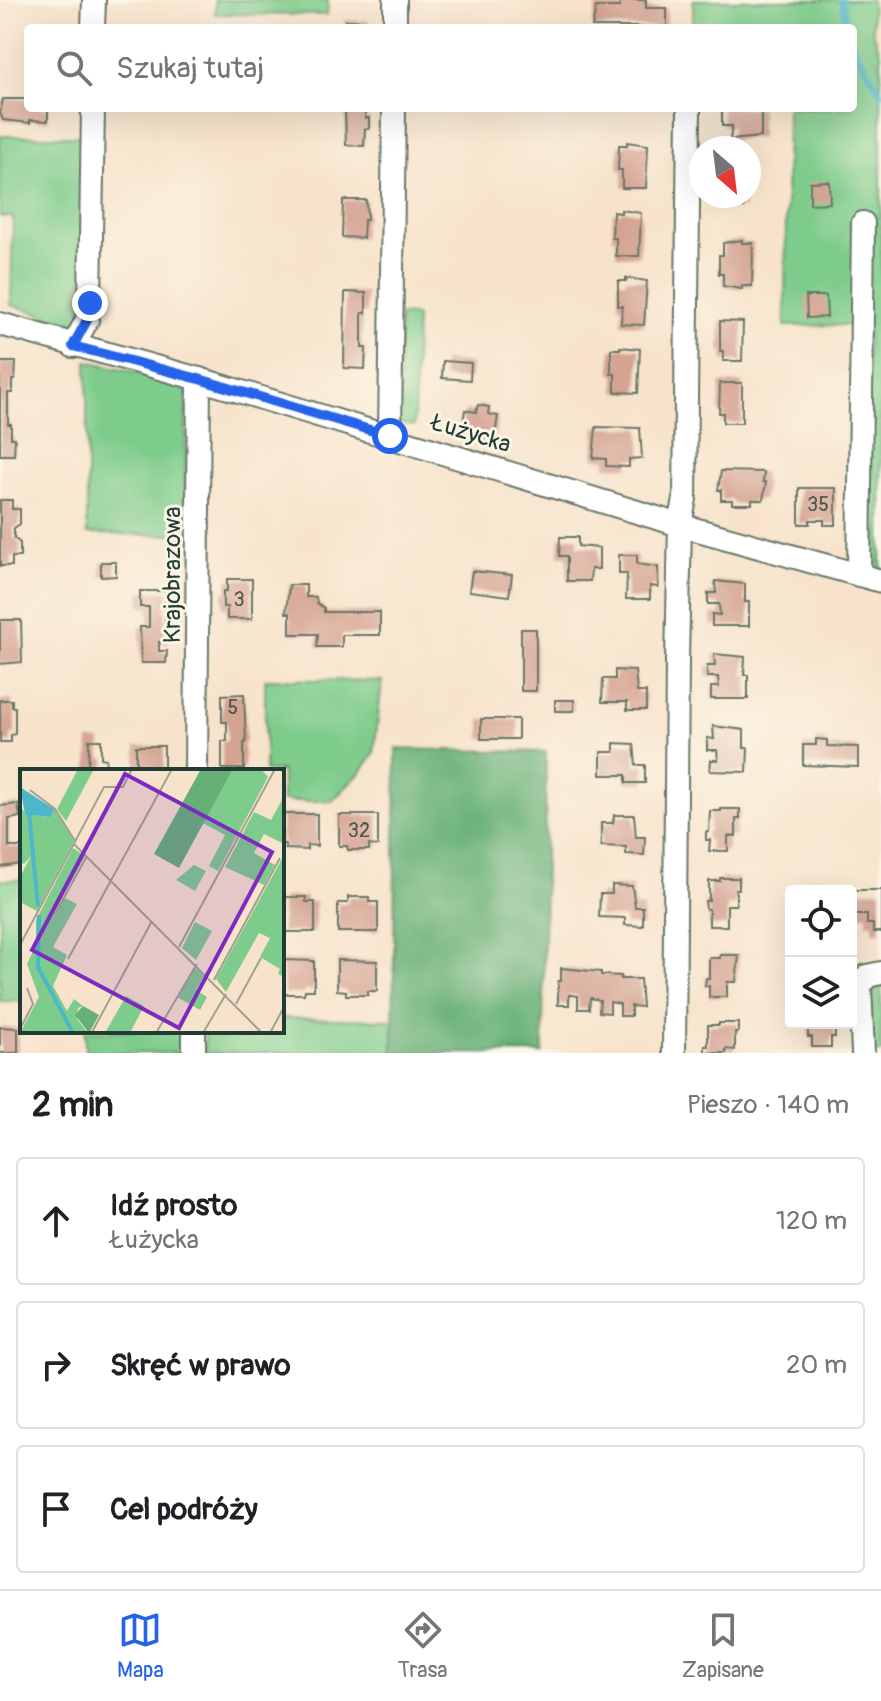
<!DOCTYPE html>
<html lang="pl">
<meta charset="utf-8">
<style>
body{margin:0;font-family:Pangolin,sans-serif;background:#f2f2f2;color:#202124}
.controls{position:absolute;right:24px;bottom:24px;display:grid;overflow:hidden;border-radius:8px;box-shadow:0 8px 32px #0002}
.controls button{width:72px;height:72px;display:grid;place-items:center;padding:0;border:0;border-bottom:2px solid #e0e0e0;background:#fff;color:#202124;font:40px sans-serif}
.compass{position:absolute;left:689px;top:136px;width:72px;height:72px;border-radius:50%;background:#fff;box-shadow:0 8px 32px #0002;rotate:152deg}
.stop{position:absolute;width:24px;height:24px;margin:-18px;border:6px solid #2563eb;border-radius:50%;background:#fff}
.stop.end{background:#2563eb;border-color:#fff;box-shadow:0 2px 8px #0008}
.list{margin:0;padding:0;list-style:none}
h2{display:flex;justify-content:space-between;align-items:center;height:104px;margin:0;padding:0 32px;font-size:34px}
h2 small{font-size:26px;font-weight:400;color:#757577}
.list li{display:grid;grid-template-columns:52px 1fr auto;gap:24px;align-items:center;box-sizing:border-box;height:128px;margin:0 16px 16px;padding:0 16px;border:2px solid #e0e0e0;border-radius:8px}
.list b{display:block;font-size:30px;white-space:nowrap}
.list p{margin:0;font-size:26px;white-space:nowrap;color:#757577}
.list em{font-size:26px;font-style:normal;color:#757577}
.icon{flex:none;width:44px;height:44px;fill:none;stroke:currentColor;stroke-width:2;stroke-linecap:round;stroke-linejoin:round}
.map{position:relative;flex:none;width:881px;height:1053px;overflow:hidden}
.search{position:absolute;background:#fff;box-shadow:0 8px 32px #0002;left:24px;right:24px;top:24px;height:88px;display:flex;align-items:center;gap:20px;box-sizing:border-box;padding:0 28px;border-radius:8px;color:#757577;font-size:30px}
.sheet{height:536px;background:#fff}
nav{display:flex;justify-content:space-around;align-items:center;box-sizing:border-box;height:112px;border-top:2px solid #e0e0e0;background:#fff;font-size:22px;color:#757577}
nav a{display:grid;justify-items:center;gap:4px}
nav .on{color:#2563eb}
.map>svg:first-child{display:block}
.green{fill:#7ecc8b;stroke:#4e8460;stroke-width:2}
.forest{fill:#66b077;stroke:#427656;stroke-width:2}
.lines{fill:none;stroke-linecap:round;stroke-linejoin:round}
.stream{stroke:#4db6cb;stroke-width:6}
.building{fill:#d4a392}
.minor-casing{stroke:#6b7769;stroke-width:26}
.minor{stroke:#fff;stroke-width:22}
.route{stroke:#2563eb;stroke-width:10}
.labels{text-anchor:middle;stroke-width:6;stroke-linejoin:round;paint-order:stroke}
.number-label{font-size:20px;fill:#4c564c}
.street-label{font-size:24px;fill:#1f3d34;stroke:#fcf5e5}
.inset-river{fill:none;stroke:#4db6cb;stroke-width:4}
.inset-road{fill:none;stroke:#a1a18f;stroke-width:2}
.view{fill:#7b2cbf;fill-opacity:0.15;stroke:#7b2cbf;stroke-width:4}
.inset-edge{fill:none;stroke:#1f3d34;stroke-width:4}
</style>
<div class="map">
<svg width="881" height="1053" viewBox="0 0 881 1053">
<rect width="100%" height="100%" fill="#fcf5e5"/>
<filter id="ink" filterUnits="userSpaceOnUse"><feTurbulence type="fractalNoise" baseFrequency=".0125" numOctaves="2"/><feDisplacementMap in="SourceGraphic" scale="16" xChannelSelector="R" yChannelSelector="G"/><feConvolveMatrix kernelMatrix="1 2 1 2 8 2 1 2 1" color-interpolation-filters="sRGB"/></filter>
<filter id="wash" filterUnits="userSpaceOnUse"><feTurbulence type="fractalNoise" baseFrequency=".006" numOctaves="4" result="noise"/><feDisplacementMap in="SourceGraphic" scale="32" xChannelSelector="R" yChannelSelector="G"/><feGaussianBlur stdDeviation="1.8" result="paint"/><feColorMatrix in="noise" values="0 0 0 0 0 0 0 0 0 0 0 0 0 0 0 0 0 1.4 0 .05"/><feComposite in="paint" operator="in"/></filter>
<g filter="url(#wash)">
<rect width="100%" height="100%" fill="#f7e3cb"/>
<g class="green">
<polygon points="215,0 328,0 327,15 215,14"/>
<polygon points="693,0 871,0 873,34 881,54 881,574 870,571 866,212 857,210 855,325 785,326 787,108 853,108 853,28 693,28"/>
<polygon points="0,136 85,136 82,314 78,325 11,305 13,217 0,217"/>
<polygon points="400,315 416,316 414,426 398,423"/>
<polygon points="87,361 185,383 187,391 184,535 87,534"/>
<polygon points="265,679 382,681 374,753 361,772 332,801 282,801 282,771 265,771"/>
<polygon points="0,880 22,880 22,1002 0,1001"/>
<polygon points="878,983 881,983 881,1053 867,1053 871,989"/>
<polygon points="282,1018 394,1020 393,1053 204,1053 205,1031 282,1031"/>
<rect x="85" y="1031" width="98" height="22"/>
</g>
<polygon class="forest" points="396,749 546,752 543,1053 393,1053"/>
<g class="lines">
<g class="stream">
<polyline points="841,0 848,28"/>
<polyline points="853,46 881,93"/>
</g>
</g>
<g id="blocks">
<g class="building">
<polygon points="620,0 646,0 646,8 667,8 667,27 592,27 596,7 620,7"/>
<polygon points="345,20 369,21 368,28 345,28"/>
<polygon points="3,99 28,99 28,108 48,108 48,121 30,120 30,123 3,120 0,113"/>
<polygon points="722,108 761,108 761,137 730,140 732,126 722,126"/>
<polygon points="345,109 365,110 365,118 369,118 369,129 365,129 364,146 346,145"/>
<polygon points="627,142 648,145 646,188 622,188 622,170 618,170 619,145 627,145"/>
<polygon points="829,181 830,203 810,204 810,182"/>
<rect x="724" y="196" width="20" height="12"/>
<polygon points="343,200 366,200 367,220 364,220 363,238 342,237"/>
<polygon points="621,210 641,213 639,256 616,256 616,238 612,238 613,212 621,213"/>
<polygon points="742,240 742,243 753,243 752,286 742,286 742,289 723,286 723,274 719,274 719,255 723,255 723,243"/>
<polygon points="626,278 647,281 644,325 621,324 622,306 618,306 618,281 626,281"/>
<polygon points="345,292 366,293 366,313 362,313 362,348 366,348 365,369 344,368"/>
<polygon points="806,296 826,296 827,317 807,318"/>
<polygon points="720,321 743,322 742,361 723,361 723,351 720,351"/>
<polygon points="620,347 640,349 638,393 615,392 615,374 611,374 611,349 620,349"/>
<polygon points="443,361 471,363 470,380 442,378"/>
<polygon points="0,362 16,362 15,380 12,380 12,393 8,393 8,424 11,424 11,438 15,438 14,455 0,455"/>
<polygon points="720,383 742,383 742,423 723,423 723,413 719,413"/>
<polygon points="478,405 489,407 488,414 498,416 494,441 461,435 465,410 476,412"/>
<polygon points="596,427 640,428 642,458 629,459 629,467 606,466 606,459 593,458"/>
<polygon points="721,471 764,472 763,482 766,482 763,500 752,500 752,504 732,504 732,500 721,500 721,490 718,490"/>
<polygon points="799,488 836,488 836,525 824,525 824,520 810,520 810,524 799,524"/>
<polygon points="0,500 12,500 12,509 20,509 20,524 14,528 14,538 20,543 20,557 12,557 12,566 0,566"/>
<polygon points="560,537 578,537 578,546 599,548 599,569 591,569 590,581 567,581 567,556 559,556"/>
<polygon points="619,555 637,555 637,564 658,567 658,587 650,586 650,599 626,599 627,574 619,574"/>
<polygon points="101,562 116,562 116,576 101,577"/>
<polygon points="472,571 512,575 509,596 469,591"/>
<polygon points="227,579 252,579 252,619 227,619 227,607 223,607 223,591 227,591"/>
<polygon points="715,581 745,584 745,602 749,602 749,626 712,626 712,614 720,615 719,604 708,604 708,593 716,593"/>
<polygon points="289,585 306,585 306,597 316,597 317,603 324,608 324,612 380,612 380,635 342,635 342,647 317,647 318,634 290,634 290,613 286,613"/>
<polygon points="140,591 168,591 168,602 165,602 165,631 168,631 168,643 159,642 159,651 167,651 166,663 141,663 140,627 149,627 149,607 140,607"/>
<polygon points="0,620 21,620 22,662 0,664"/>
<rect x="521" y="629" width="15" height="62"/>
<polygon points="714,654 745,657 744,675 748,675 748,699 711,699 711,687 719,687 718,677 707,677 707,666 715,666"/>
<polygon points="615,670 635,671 637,692 646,692 646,710 627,710 627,702 602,702 603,679 615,679"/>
<polygon points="244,694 246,743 244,743 244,769 222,769 222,741 227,741 227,722 222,722 222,695"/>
<polygon points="0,700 12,700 12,707 15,707 15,734 11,735 11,742 0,742"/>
<rect x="555" y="700" width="19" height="11"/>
<rect x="481" y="719" width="37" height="20"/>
<polygon points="713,726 744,730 744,748 748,748 747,772 710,771 711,760 718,760 717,750 707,750 707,738 714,739"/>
<polygon points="816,739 827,740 827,746 858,747 858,767 803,765 803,745 816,745"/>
<polygon points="89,740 101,740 101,758 106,759 105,767 100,767 100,771 88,771"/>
<polygon points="614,743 634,744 636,765 645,765 645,783 626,783 626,775 601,775 601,752 614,752"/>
<rect x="136" y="746" width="28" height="25"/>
<polygon points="18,804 20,817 9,819 9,847 22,847 22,864 0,867 0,806"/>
<polygon points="721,809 740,809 740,819 736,819 736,836 728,836 728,851 709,851 710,840 706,840 706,832 709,832 710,811 721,811"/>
<polygon points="282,814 317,814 317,846 307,845 307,850 285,849 285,844 282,844"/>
<polygon points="339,815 378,815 378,846 369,845 369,850 348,850 347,846 339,846"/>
<polygon points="614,815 634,815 636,837 645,837 644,855 626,854 626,847 601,846 601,823 613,823"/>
<polygon points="720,878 739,878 739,889 736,889 736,905 727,905 727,926 709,926 709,909 706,909 705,901 709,901 709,881 720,881"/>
<polygon points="612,885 632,886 635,907 643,907 643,926 625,925 625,918 599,917 600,894 612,894"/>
<polygon points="851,890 881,890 881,932 873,932 873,924 867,924 867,915 851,915"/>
<polygon points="284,897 306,897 306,902 315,902 315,932 282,932 282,901"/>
<polygon points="348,897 369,897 369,902 378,902 378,932 338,932 338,903 348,903"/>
<polygon points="720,955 739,955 736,982 727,982 727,997 709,997 709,986 705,986 706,978 709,978 709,958 720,958"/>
<polygon points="282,960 314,961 314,990 305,990 304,994 284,994"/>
<polygon points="337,960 377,961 377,991 368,991 368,995 346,995 346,991 337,990"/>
<polygon points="561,968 601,972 601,975 621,976 621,979 640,979 642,1007 631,1006 631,1016 620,1016 620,1004 610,1002 610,1013 599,1012 600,1000 590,998 589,1009 578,1009 578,996 572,995 569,995 569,1005 558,1005 558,981 561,981"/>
<polygon points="719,1023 738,1023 738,1033 735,1033 735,1050 726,1049 726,1053 705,1053 705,1046 708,1046 708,1025 719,1025"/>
<polygon points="808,1023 835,1023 835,1037 831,1037 831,1047 812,1047 812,1037 808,1037"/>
<polygon points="0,1027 18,1028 18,1053 0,1053"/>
</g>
</g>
</g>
<g filter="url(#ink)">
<use href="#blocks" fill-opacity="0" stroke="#6b7769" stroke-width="2"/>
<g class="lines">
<g class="minor-casing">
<g id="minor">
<polyline points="93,28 94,0"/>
<polyline points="395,28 395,0"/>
<polyline points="0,324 199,379 680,525 881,581"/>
<polyline points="73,346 87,320 90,303 93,108"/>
<polyline points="390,436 394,108"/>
<polyline points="859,575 863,223"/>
<polyline points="196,771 199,379"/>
<polyline points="194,1053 194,1031"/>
<polyline points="674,1053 677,660 680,525 685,499 689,108"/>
<polyline points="863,1053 860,986 867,976 881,973"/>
</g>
</g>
<use href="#minor" class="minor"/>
</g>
</g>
<g class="lines" filter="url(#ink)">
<polyline class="route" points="90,303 87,320 73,346 199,379 390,436"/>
</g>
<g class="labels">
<g class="number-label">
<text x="818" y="511">35</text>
<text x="239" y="606">3</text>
<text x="233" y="714">5</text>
<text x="359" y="837">32</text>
</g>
<g class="street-label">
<text transform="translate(471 433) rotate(17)" y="8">Łużycka</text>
<text transform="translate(172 575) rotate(-90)" y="8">Krajobrazowa</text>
</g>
</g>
<g transform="translate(20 769)">
<rect width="264" height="264" fill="#f7e3cb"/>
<path d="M58,0h16l-28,52 -9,-12zM213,0h28l7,8 -50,94 -9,-5 16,-31 -22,-12zM264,27v48l-20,-10 -10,19 21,12 -11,20 -39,-18 29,-55 17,8zM0,37l5,7 22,4 7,-8 20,32 -37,70 -15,-8 -2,4v-30l11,-21 -7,8 -4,-2zM53,79l12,8 -32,59 12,-17 12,6 -24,43 14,8 -14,31 14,25 7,-12 9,7 -5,2 -1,11 11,14h-68l19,-36 -12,-33 9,-19v-25zM264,86v122l-6,-3 2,-5 -20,-12 10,-19 -11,-5 -33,59 -10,-13zM174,96l12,6 -11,20 -19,-11zM175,153l17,9 -16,29 -14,-12zM174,198l10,9 -8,14 11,7 -7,13 -23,-13zM106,227l18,10 -14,27h-25z" fill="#7ecc8b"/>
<path d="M181,0h32l-54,99 -25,-14zM63,237l16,9 -10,18 -14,-18z" fill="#66b077"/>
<path d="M0,18l34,22 -4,8 -25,-3z" fill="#4db6cb"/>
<path class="inset-river" d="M9,44l9,93M19,146l-1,52 35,66"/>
<path class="inset-road" d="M10,21l25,19 20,32M54,75l188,189M35,145l32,-58M0,176l84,-158h19l9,-18M159,178l96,-178M48,190l104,-190M194,211l66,-122M216,235l25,-46M0,260l13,-25 -6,-16M72,263l60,-111M136,264l41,-69M183,264l23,-39M250,264l14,-26"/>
<path class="view" d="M105,5l147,78 -93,176 -147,-78z"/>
<rect width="264" height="264" class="inset-edge"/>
</g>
</svg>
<div class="controls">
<button><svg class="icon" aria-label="locate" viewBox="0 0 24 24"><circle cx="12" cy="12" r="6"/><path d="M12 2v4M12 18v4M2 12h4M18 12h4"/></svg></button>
<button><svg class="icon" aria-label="layers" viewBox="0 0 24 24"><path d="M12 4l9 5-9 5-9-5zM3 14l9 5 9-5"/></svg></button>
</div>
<svg class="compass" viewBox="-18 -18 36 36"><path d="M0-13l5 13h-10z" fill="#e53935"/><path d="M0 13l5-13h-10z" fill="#757577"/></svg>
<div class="stop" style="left:390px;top:436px"></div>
<div class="stop end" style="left:90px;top:303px"></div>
<div class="search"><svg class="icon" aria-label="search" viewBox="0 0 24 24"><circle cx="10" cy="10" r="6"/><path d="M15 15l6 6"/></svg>Szukaj tutaj</div>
</div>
<section class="sheet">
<h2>2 min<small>Pieszo · 140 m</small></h2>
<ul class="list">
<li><svg class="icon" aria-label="ahead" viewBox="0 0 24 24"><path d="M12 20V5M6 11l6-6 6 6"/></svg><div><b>Idź prosto</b><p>Łużycka</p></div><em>120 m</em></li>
<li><svg class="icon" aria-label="right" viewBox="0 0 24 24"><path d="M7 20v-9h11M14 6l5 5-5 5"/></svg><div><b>Skręć w prawo</b></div><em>20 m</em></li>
<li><svg class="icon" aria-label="arrive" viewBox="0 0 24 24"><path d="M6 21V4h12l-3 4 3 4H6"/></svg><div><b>Cel podróży</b></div></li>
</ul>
</section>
<nav>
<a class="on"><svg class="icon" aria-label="map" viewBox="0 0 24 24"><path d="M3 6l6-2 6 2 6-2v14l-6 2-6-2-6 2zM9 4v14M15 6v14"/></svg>Mapa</a>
<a><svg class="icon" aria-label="directions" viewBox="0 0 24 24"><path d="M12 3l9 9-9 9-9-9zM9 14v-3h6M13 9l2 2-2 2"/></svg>Trasa</a>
<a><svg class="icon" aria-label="saved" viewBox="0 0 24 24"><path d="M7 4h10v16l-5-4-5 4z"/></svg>Zapisane</a>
</nav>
